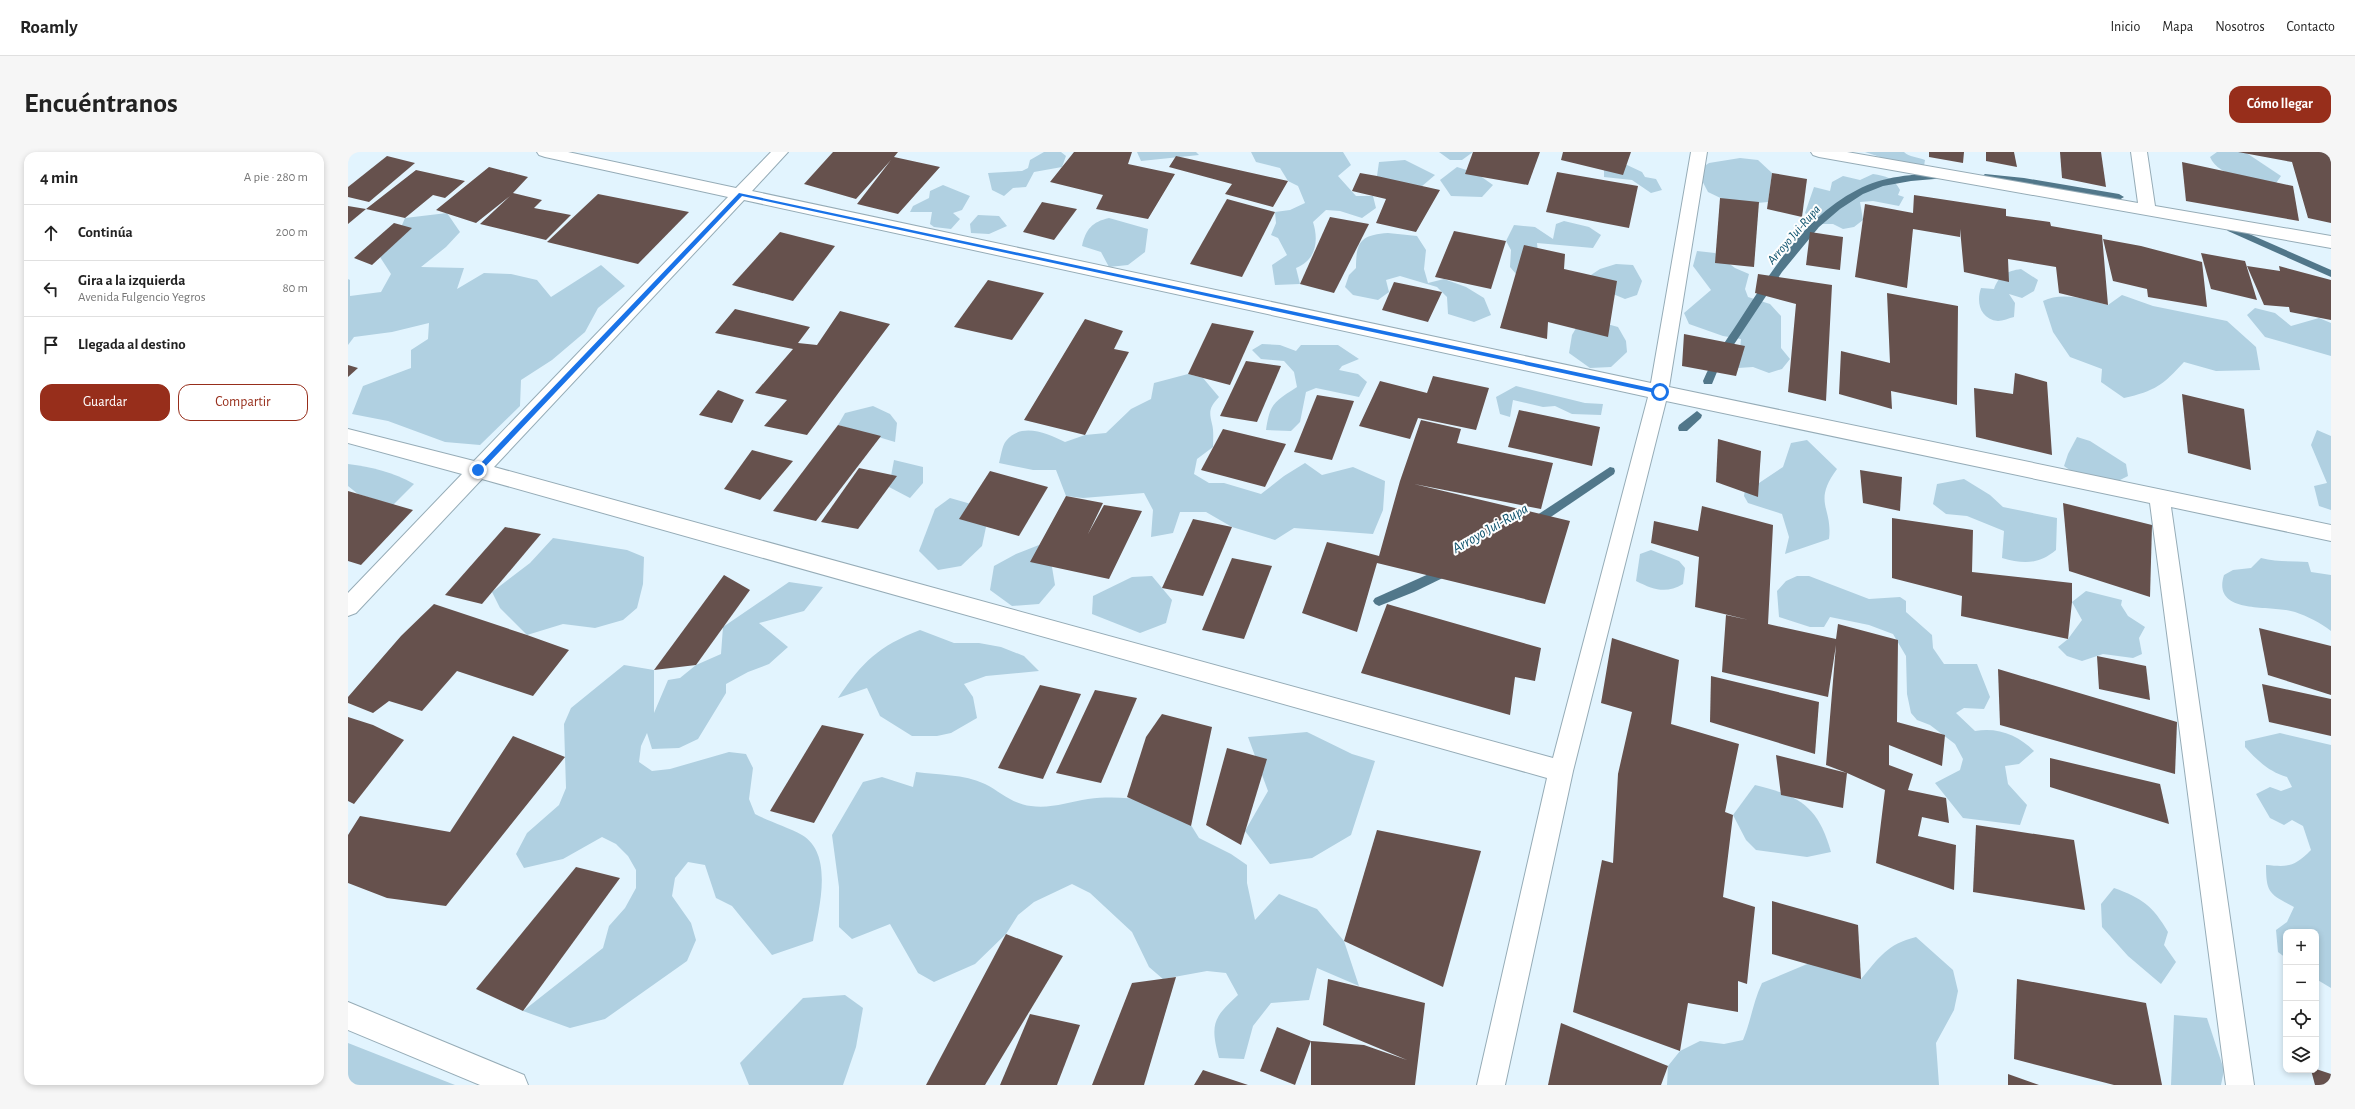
<!DOCTYPE html>
<html lang="es">
<meta charset="utf-8">
<style>
body{margin:0;font-family:"Alegreya Sans",sans-serif;background:#f6f6f6;color:#222}
.controls{position:absolute;right:12px;bottom:12px;display:grid;overflow:hidden;border-radius:8px;box-shadow:0 2px 6px #0003}
.controls button{width:36px;height:36px;display:grid;place-items:center;padding:0;border:0;border-bottom:1px solid #e0e0e0;background:#fff;color:#222;font:20px sans-serif}
.stop{position:absolute;width:12px;height:12px;margin:-9px;border:3px solid #1a73e8;border-radius:50%;background:#fff}
.stop.end{background:#1a73e8;border-color:#fff;box-shadow:0 1px 4px #0008}
.list{margin:0;padding:0;list-style:none}
h2{display:flex;justify-content:space-between;align-items:center;height:52px;margin:0;padding:0 16px;font-size:17px}
h2 small{font-size:13px;font-weight:400;color:#767676}
.list li{display:grid;grid-template-columns:26px 1fr auto;gap:12px;align-items:center;box-sizing:border-box;height:56px;padding:0 16px;border-top:1px solid #e0e0e0}
.list b{display:block;font-size:15px;white-space:nowrap}
.list p{margin:0;font-size:13px;white-space:nowrap;color:#767676}
.list em{font-size:13px;font-style:normal;color:#767676}
.actions{display:flex;gap:8px;padding:12px 16px}
.actions a{flex:1;padding:9px 0;border:1px solid #972e1b;border-radius:12px;text-align:center;font-size:14px;color:#972e1b}
.actions .main{background:#972e1b;color:#fff}
.icon{flex:none;width:22px;height:22px;fill:none;stroke:currentColor;stroke-width:2;stroke-linecap:round;stroke-linejoin:round}
.map{position:relative;flex:none;width:1983px;height:933px;overflow:hidden;border-radius:12px}
header{display:flex;align-items:center;gap:24px;box-sizing:border-box;height:56px;padding:0 20px;background:#fff;border-bottom:1px solid #e0e0e0}
header strong{font-size:19px}
nav{display:flex;gap:22px;margin-inline-start:auto;font-size:14px}
.intro{display:flex;align-items:center;justify-content:space-between;box-sizing:border-box;height:96px;padding:0 24px}
h1{margin:0;font-size:28px}
.button{padding:10px 18px;border-radius:12px;background:#972e1b;color:#fff;font-size:14px;font-weight:700}
main{display:flex;gap:24px;padding:0 24px}
aside{flex:1;background:#fff;border-radius:12px;box-shadow:0 2px 6px #0003}
.map>svg:first-child{display:block}
.green{fill:#b0d0e1}
.lines{fill:none;stroke-linecap:round;stroke-linejoin:round}
.stream{fill:#51778a;fill-rule:evenodd}
.building{fill:#66514d}
.minor-casing{stroke:#96acb7;stroke-width:2}
.minor{fill:#fff;fill-rule:evenodd}
.route{fill:#1a73e8}
.labels{text-anchor:middle;stroke-width:4;stroke-linejoin:round;paint-order:stroke}
.far-water-label{font-size:13px;font-style:italic;fill:#0c516c;stroke:#fefefe}
.water-label{font-size:15px;font-style:italic;fill:#0c516c;stroke:#fefefe}
</style>
<header>
<strong>Roamly</strong>
<nav><a>Inicio</a><a>Mapa</a><a>Nosotros</a><a>Contacto</a></nav>
</header>
<div class="intro"><h1>Encuéntranos</h1><a class="button">Cómo llegar</a></div>
<main>
<aside>
<h2>4 min<small>A pie · 280 m</small></h2>
<ul class="list">
<li><svg class="icon" aria-label="ahead" viewBox="0 0 24 24"><path d="M12 20V5M6 11l6-6 6 6"/></svg><div><b>Continúa</b></div><em>200 m</em></li>
<li><svg class="icon" aria-label="left" viewBox="0 0 24 24"><path d="M17 20v-9H6M10 6l-5 5 5 5"/></svg><div><b>Gira a la izquierda</b><p>Avenida Fulgencio Yegros</p></div><em>80 m</em></li>
<li><svg class="icon" aria-label="arrive" viewBox="0 0 24 24"><path d="M6 21V4h12l-3 4 3 4H6"/></svg><div><b>Llegada al destino</b></div></li>
</ul>
<div class="actions"><a class="main">Guardar</a><a>Compartir</a></div>
</aside>
<div class="map">
<svg width="1983" height="933" viewBox="0 0 1983 933">
<rect width="100%" height="100%" fill="#e2f4fe"/>
<g class="green">
<polygon points="696,0 713,0 718,4 714,15 686,20 678,35 665,36 656,44 644,38 640,21 674,19 680,16 682,8"/>
<polygon points="789,0 848,0 851,3 793,9"/>
<path d="M903,0h92l8,13 -13,11 18,20h17l3,12 -14,10 -22,-7 -14,-1 -13,12c6,19 3,38 -17,46l4,16 -25,1 -3,-20 15,-10 -9,-17 -7,-3 5,-12 -1,-11 15,-2 15,-7 -7,-17 -10,-5 -8,-13 -24,-6z"/>
<polygon points="1091,0 1125,0 1114,8 1102,8"/>
<path d="M1517,0h39c5,5 14,5 21,8l-1,6 -44,-6v-3z"/>
<path d="M1869,0h28l36,24 -7,10c-19,-6 -55,-8 -64,-29z"/>
<polygon points="1392,6 1410,8 1424,21 1420,50 1387,53 1360,40 1349,19 1361,11"/>
<polygon points="1057,8 1087,23 1066,41 1029,24 1031,10"/>
<polygon points="1268,12 1279,13 1294,20 1297,25 1308,27 1314,38 1303,41 1284,28 1256,25 1256,18"/>
<polygon points="1109,15 1128,21 1145,33 1134,45 1103,44 1092,28"/>
<path d="M1525,22c13,2 21,4 27,16l-2,5 6,2 -5,9 -26,-5 -13,1 3,18 -9,7 -11,2 -10,-5h-15l-13,-11 9,-26 16,4 2,-9 11,-6 17,4z"/>
<polygon points="595,33 622,44 614,58 605,61 612,67 603,77 586,75 582,72 584,60 562,60 565,54 581,46 582,39"/>
<polygon points="99,61 112,80 98,95 73,115 116,116 109,137 136,121 163,122 189,128 203,145 253,113 277,134 250,156 237,180 204,208 173,228 172,254 132,293 97,290 40,269 4,262 15,234 63,216 63,198 80,187 81,171 44,180 6,185 0,193 0,127 2,128 2,144 33,140 43,122 32,105 46,92 57,66"/>
<polygon points="630,63 651,64 659,74 641,82 623,81 622,72"/>
<path d="M761,66l39,11 -3,23 -17,13 -19,2 -8,-15 -19,-6c4,-17 10,-24 27,-28z"/>
<polygon points="1216,69 1241,75 1253,83 1245,96 1189,91 1191,110 1168,122 1162,115 1163,98 1158,89 1166,73 1187,75 1205,87 1208,72"/>
<path d="M1040,81l29,3 9,14 -2,19 4,14 16,-4 22,8 18,11 7,17 -17,7 -26,-8 -1,-17 -10,-10 -37,-11 -14,4 3,12 -11,8 -25,-5 -8,-8 4,-12 7,-7c0,-27 5,-33 32,-35z"/>
<polygon points="1349,99 1367,101 1387,116 1401,122 1397,137 1400,145 1422,152 1433,164 1433,196 1442,207 1434,217 1421,221 1405,215 1390,216 1393,187 1375,184 1341,172 1336,161 1363,138 1345,114"/>
<polygon points="1268,112 1285,113 1294,129 1289,143 1277,147 1253,137 1243,123 1252,117"/>
<path d="M1673,117l17,11 -4,11 -12,7 -13,-4 6,9 -1,14c-5,1 -11,4 -16,4 -18,-2 -22,-19 -17,-33l13,1c5,-14 13,-18 27,-20z"/>
<path d="M1774,143l31,11 74,15 29,26 4,23 -44,1 -32,-9c-21,23 -29,29 -60,36l-23,-16 1,-13 -32,-12 -17,-25 -10,-31c20,-10 45,-1 65,4z"/>
<polygon points="1907,156 1927,161 1943,174 1971,166 1983,171 1983,204 1917,185 1899,163"/>
<polygon points="1252,170 1270,175 1278,189 1279,200 1263,215 1242,216 1221,201 1224,183 1231,171"/>
<path d="M914,192l18,1 16,6 5,-6h37l21,14 -17,7 -3,4 19,4 9,8 -8,15 -43,-9 -10,4 -6,30 -9,9 -25,-1c4,-27 8,-28 31,-43l-3,-15 -10,-11 -23,-2 -9,-9z"/>
<path d="M840,222l15,4 16,19c-10,11 -10,14 -7,27 2,7 1,16 1,23l-16,12 -3,15 15,9h15l37,11 23,-18 21,-13 17,12 31,-8 32,14 -2,29 -10,24 -79,-6 -19,12 -43,-13 -26,-15h-26l-7,21 -22,4 2,-27 -9,-17 -61,5 -17,-2 -10,-26h-23l-34,-7c2,-7 3,-17 7,-22 15,-19 41,-8 59,1l20,-7 21,-2 25,-24 20,-10 3,-16z"/>
<polygon points="1168,234 1237,251 1255,252 1253,263 1224,262 1207,254 1195,255 1165,248 1162,265 1152,262 1148,245"/>
<polygon points="525,254 542,262 549,271 547,290 490,273 497,261"/>
<polygon points="1969,278 1983,284 1983,358 1971,354 1966,334 1979,331 1963,293"/>
<polygon points="1729,285 1742,289 1778,312 1780,324 1766,331 1730,324 1716,314 1720,302"/>
<path d="M1459,288l30,29c-25,34 -4,38 -8,70l-44,15 4,-17 -7,-23 -34,-11 -4,-7 2,-13h13l24,-16 8,-24z"/>
<polygon points="546,308 575,315 575,331 562,346 541,335"/>
<path d="M0,312c24,3 45,8 66,20l-21,21 -35,-11 -10,-8z"/>
<path d="M1616,327l26,16 13,12 54,11 -1,32c-18,15 -33,14 -54,8l2,-27 -37,-15 -21,-2 -13,-10 4,-20z"/>
<polygon points="602,346 630,354 638,375 634,394 613,414 590,418 571,399 587,357"/>
<polygon points="205,386 279,398 296,405 295,432 289,456 275,468 247,476 215,472 179,483 152,456 144,440 182,411"/>
<polygon points="691,393 704,415 707,433 691,452 664,454 642,438 646,414 668,402"/>
<path d="M1303,398l28,11 6,7 -2,16c-17,10 -29,6 -47,-3l4,-27z"/>
<path d="M1913,406c16,4 31,3 47,4l3,10 20,3v56c-10,-8 -24,-15 -36,-19 -22,-8 -84,4 -71,-37l9,-5 18,-2z"/>
<polygon points="804,424 824,448 818,471 792,481 744,462 745,444 784,425"/>
<path d="M1449,424h12l60,23 31,-2 6,4v11l26,23 1,13 11,16h33l13,33 -6,12 -20,-1 -8,5 19,18c23,-4 43,4 59,20l-15,13 -14,2 3,18 19,21 -7,20 -57,-7 -28,-35 25,-13 3,-11 -8,-15 -25,-19 -13,-5 -6,-7 -4,-19 -1,-38 -13,-22 -24,-9 -39,-8 -6,10h-14l-31,-10 -2,-26 9,-10z"/>
<path d="M441,430l34,5 -19,24 -45,12 29,24 -19,17 -21,8 -22,12v9l-28,46 -19,9 -27,1 -5,-16 -6,13 -2,16 13,9 18,-2 59,-17 17,2 7,14 -4,31 6,15c15,8 33,13 47,21 33,20 16,76 11,106l-41,14 -40,-49 -16,-8 -11,-33 -17,-3 -13,16 -3,18 19,27 5,17 -9,21 -82,58 -35,9 -47,-17 80,-63 6,-22 16,-18 11,-20v-18l-8,-14 -12,-12 -14,-7 -39,22 -39,9 -8,-14 11,-21 32,-28 7,-17 -2,-64 7,-16 53,-43 30,5v43l14,-33 12,-2 16,-13 25,-11 2,-27z"/>
<polygon points="1738,439 1774,448 1773,453 1780,464 1797,475 1791,486 1794,502 1785,506 1755,502 1734,509 1719,504 1710,495 1720,487 1734,468 1724,450"/>
<path d="M572,478l34,13h25l22,4 23,9 15,15 -53,5 -22,8 9,13 4,21 -26,15 -14,3h-25l-32,-20 -13,-28 -29,10c24,-36 41,-52 82,-68z"/>
<polygon points="959,580 1004,602 1027,609 1003,683 964,706 922,712 897,679 920,639 900,585"/>
<path d="M1932,581l51,12v243l-15,-9v-47h-30v26l-8,-6 -2,-22 11,-8 7,-15c-24,-13 -28,-13 -28,-42 23,2 28,2 45,-15l-8,-24 -11,-6 -8,5 -14,-7 -14,-24 14,-7 11,4 11,-4 -5,-10c-18,-5 -30,-17 -42,-30v-6z"/>
<path d="M568,620c22,3 48,2 69,12 16,8 27,20 46,22 19,3 38,-4 57,-7 34,-4 60,1 93,10l18,29 32,16 16,11v18l8,37 24,-26 38,15 27,32 15,45 -42,-18 -8,32 -38,3 -18,23 -9,33 -25,-1c-9,-34 -6,-40 19,-63l-12,-22 -19,-2 -44,8 -14,-12 -17,-35 -42,-39 -18,-9 -38,18 -16,13 -12,19 -31,30 -41,18 -16,-9 -28,-49 -38,15 -13,-12v-40l-7,-52 31,-53 19,-5 31,10z"/>
<path d="M1407,633c45,11 63,21 76,67l-24,5 -51,-7 -10,-10 -13,-25z"/>
<path d="M1766,736c28,10 39,18 54,44l-4,13 12,17 -15,22 -33,-28 -26,-29 -1,-23z"/>
<path d="M1568,785l37,33 5,21 -4,19 -18,33 3,42h-272l1,-19 12,-15 20,-10 24,3 19,-4c8,-19 10,-38 19,-57l50,-21 49,17c18,-21 26,-35 55,-42z"/>
<polygon points="497,843 515,856 508,895 495,933 401,933 392,911 455,846"/>
<polygon points="1826,863 1859,866 1876,918 1873,933 1823,933"/>
<polygon points="0,891 107,933 0,933"/>
</g>
<g class="lines">
<g class="stream">
<path d="M1595,21l3,1v4l-35,3 -28,5 -20,8 -23,15 -21,18 -37,45 -63,95 -7,17h-8l-1,-3c9,-22 23,-40 36,-60 31,-48 65,-104 118,-131 26,-14 57,-16 86,-17z"/>
<polygon points="1637,22 1676,26 1771,42 1776,45 1771,48 1676,32 1634,27 1633,25"/>
<polygon points="1883,74 1983,118 1983,125 1880,79 1878,77"/>
<polygon points="1349,259 1354,263 1353,266 1339,279 1331,279 1330,276 1331,273"/>
<polygon points="1262,315 1266,316 1267,319 1266,322 1188,375 1180,375 1178,372 1180,369"/>
<polygon points="1101,413 1105,415 1107,418 1105,421 1066,440 1031,454 1027,452 1025,449 1027,446"/>
</g>
</g>
<g class="building">
<polygon points="485,0 550,0 546,5 592,15 550,62 509,52 543,8 508,47 456,32"/>
<polygon points="726,0 784,0 780,12 827,22 800,67 748,57 755,43 702,30"/>
<polygon points="1125,0 1192,0 1180,33 1117,22"/>
<polygon points="1215,0 1283,0 1275,23 1213,8"/>
<polygon points="1581,0 1616,0 1615,11 1581,5"/>
<polygon points="1638,0 1666,0 1669,15 1638,9"/>
<polygon points="1712,0 1753,0 1758,35 1714,26"/>
<polygon points="1890,0 1983,0 1983,71 1960,66 1944,10"/>
<polygon points="39,4 67,11 21,50 0,45 0,35"/>
<polygon points="828,4 940,29 925,55 877,42 884,32 821,15"/>
<polygon points="1834,10 1945,34 1951,69 1838,49"/>
<polygon points="141,15 180,25 165,41 194,48 186,56 223,63 198,88 132,72 162,44 128,71 88,58"/>
<polygon points="68,18 117,29 97,46 85,43 57,66 18,57"/>
<polygon points="1209,20 1290,34 1281,76 1198,60"/>
<polygon points="1012,21 1029,24 1092,38 1068,80 1028,71 1038,47 1004,39"/>
<polygon points="1424,21 1459,27 1454,65 1419,57"/>
<polygon points="250,42 341,60 290,112 199,90"/>
<polygon points="1566,43 1658,57 1658,64 1702,70 1703,74 1754,83 1760,153 1711,141 1708,115 1660,107 1661,130 1616,120 1612,77 1612,85 1565,77 1559,136 1507,125 1517,52 1565,61"/>
<polygon points="1372,46 1411,50 1406,115 1367,111"/>
<polygon points="879,47 927,60 894,125 842,112"/>
<polygon points="694,50 729,57 706,88 675,80"/>
<polygon points="0,54 18,57 0,72"/>
<polygon points="982,65 1021,72 986,141 952,132"/>
<polygon points="46,71 64,76 24,113 6,106"/>
<polygon points="1106,79 1158,89 1143,137 1087,125"/>
<polygon points="432,80 487,94 445,149 384,133"/>
<polygon points="1462,80 1495,85 1492,118 1458,113"/>
<polygon points="1755,87 1793,94 1854,110 1859,155 1800,145 1799,137 1765,129"/>
<polygon points="1176,93 1217,102 1216,117 1269,129 1260,185 1200,170 1199,187 1152,176"/>
<polygon points="1853,101 1897,109 1909,148 1863,137"/>
<polygon points="1899,114 1932,119 1931,114 1983,128 1983,168 1942,160 1941,155 1916,153"/>
<polygon points="1410,122 1484,133 1478,249 1440,240 1448,152 1407,141"/>
<polygon points="640,128 696,141 664,188 606,175"/>
<polygon points="1046,130 1094,140 1080,170 1034,158"/>
<polygon points="1539,141 1610,154 1609,253 1543,239 1544,257 1491,242 1493,199 1542,211"/>
<polygon points="387,157 462,175 450,191 469,193 492,159 542,172 459,283 416,274 439,248 407,241 445,197 367,181"/>
<polygon points="737,167 775,179 766,197 781,200 737,283 676,268"/>
<polygon points="864,171 906,179 882,233 840,222"/>
<polygon points="1336,182 1397,194 1388,224 1334,214"/>
<polygon points="898,209 933,214 909,270 872,264"/>
<polygon points="0,213 10,216 0,225"/>
<polygon points="1667,221 1699,230 1704,303 1628,285 1626,236 1665,242"/>
<polygon points="1085,224 1141,236 1128,278 1070,266 1062,287 1011,274 1032,229 1079,241"/>
<polygon points="370,238 396,248 384,271 351,263"/>
<polygon points="1834,242 1896,257 1903,318 1840,301"/>
<polygon points="969,243 1006,249 984,308 946,300"/>
<polygon points="1171,258 1252,275 1244,314 1160,295"/>
<polygon points="1073,268 1113,277 1109,291 1205,311 1193,357 1066,332 1222,369 1197,452 1029,411 1009,480 954,461 979,390 1031,404 1052,329"/>
<polygon points="490,273 533,284 468,369 425,359"/>
<polygon points="875,277 938,292 917,335 853,318"/>
<polygon points="1370,287 1413,299 1410,345 1368,330"/>
<polygon points="404,298 445,309 412,348 376,337"/>
<polygon points="511,316 549,324 510,377 473,370"/>
<polygon points="1512,318 1554,325 1552,359 1515,351"/>
<polygon points="642,319 700,335 671,384 611,367"/>
<polygon points="0,339 65,358 13,413 0,409"/>
<polygon points="718,344 755,351 740,382 756,353 794,359 761,427 682,410"/>
<polygon points="1715,351 1804,373 1802,445 1721,419"/>
<polygon points="1354,354 1425,373 1420,472 1488,487 1490,472 1550,488 1549,570 1597,583 1594,614 1541,593 1541,613 1565,622 1560,638 1598,646 1601,671 1574,665 1570,684 1608,693 1606,738 1528,711 1537,638 1499,621 1495,656 1433,643 1428,603 1499,621 1478,613 1488,493 1480,545 1374,520 1378,463 1401,468 1347,455 1351,405 1303,391 1306,369 1350,379"/>
<polygon points="1544,366 1625,378 1624,420 1724,431 1724,450 1720,487 1613,464 1614,444 1544,426"/>
<polygon points="845,367 884,375 855,444 814,436"/>
<polygon points="157,375 193,382 134,452 97,443"/>
<polygon points="884,406 924,414 896,487 854,478"/>
<polygon points="376,423 402,438 348,513 306,518"/>
<polygon points="86,452 179,483 221,498 185,544 109,519 74,559 41,549 25,561 0,551 0,545 53,484"/>
<polygon points="1039,452 1193,496 1187,529 1167,525 1162,563 1013,521"/>
<polygon points="1911,476 1983,494 1983,543 1920,523"/>
<polygon points="1264,486 1331,508 1323,572 1391,592 1377,660 1385,663 1375,745 1407,755 1399,832 1390,829 1390,860 1340,851 1332,899 1225,860 1254,708 1265,711 1270,622 1284,560 1253,551"/>
<polygon points="1749,504 1798,514 1802,548 1751,537"/>
<polygon points="1650,517 1829,570 1827,622 1652,573"/>
<polygon points="1363,524 1471,550 1467,602 1362,570"/>
<polygon points="1914,532 1983,547 1983,584 1921,570"/>
<polygon points="692,533 733,542 695,627 650,616"/>
<polygon points="747,538 789,546 753,631 708,621"/>
<polygon points="814,562 864,575 843,674 779,645 798,585"/>
<polygon points="0,565 25,573 56,588 6,652 0,649"/>
<polygon points="474,573 516,582 466,671 422,659"/>
<polygon points="165,584 217,605 98,754 39,746 0,731 0,683 12,664 102,680"/>
<polygon points="879,596 919,607 893,693 858,673"/>
<polygon points="1702,606 1812,632 1821,672 1702,635"/>
<polygon points="1628,673 1726,688 1737,758 1625,740"/>
<polygon points="1029,678 1133,699 1095,835 996,789"/>
<polygon points="228,715 272,726 175,859 128,837"/>
<polygon points="1424,749 1510,773 1513,827 1424,802"/>
<polygon points="658,782 715,804 637,933 578,933"/>
<polygon points="828,825 796,933 744,933 784,831"/>
<polygon points="980,827 1077,851 1067,933 963,933 963,889 1016,893 1059,908 975,873"/>
<polygon points="1669,827 1798,851 1814,933 1766,933 1666,907"/>
<polygon points="682,862 732,873 709,933 652,933"/>
<polygon points="1213,871 1320,914 1313,933 1200,933"/>
<polygon points="929,875 963,889 947,933 912,919"/>
<polygon points="1968,917 1983,922 1983,933 1967,933 1963,918"/>
<polygon points="855,918 900,933 846,933"/>
<polygon points="1660,922 1691,933 1660,933"/>
</g>
<g class="lines">
<g class="minor-casing">
<g id="minor">
<path d="M189,0h31l168,36 35,-36h17l-36,39 899,192 40,-231h16l-38,235 662,138v16l-160,-34 83,578h-28l-76,-582 -484,-102 -93,370 -68,314h-28l70,-307 -1065,-299 -126,134 -8,3v-23l114,-119 -114,-31v-14l126,32 254,-264 -183,-40 -6,-2zM396,48l904,197 -95,361 -1059,-291z"/>
<polygon points="1463,0 1499,0 1790,51 1783,0 1799,0 1807,54 1983,84 1983,96 1471,5 1465,3"/>
<polygon points="0,850 176,923 180,933 132,933 0,878"/>
</g>
</g>
<use href="#minor" class="minor"/>
</g>
<polygon class="route" points="391,41 1312,238 1314,240 1312,242 394,44 132,320 128,320 128,316"/>
<g class="labels">
<g class="far-water-label">
<text transform="translate(1445 82) rotate(-49)" y="5">Arroyo Jui-Rupa</text>
</g>
<g class="water-label">
<text transform="translate(1142 376) rotate(-30)" y="5">Arroyo Jui-Rupa</text>
</g>
</g>
</svg>
<div class="controls">
<button>+</button>
<button>−</button>
<button><svg class="icon" aria-label="locate" viewBox="0 0 24 24"><circle cx="12" cy="12" r="6"/><path d="M12 2v4M12 18v4M2 12h4M18 12h4"/></svg></button>
<button><svg class="icon" aria-label="layers" viewBox="0 0 24 24"><path d="M12 4l9 5-9 5-9-5zM3 14l9 5 9-5"/></svg></button>
</div>
<div class="stop" style="left:1312px;top:240px"></div>
<div class="stop end" style="left:130px;top:318px"></div>
</div>
</main>
